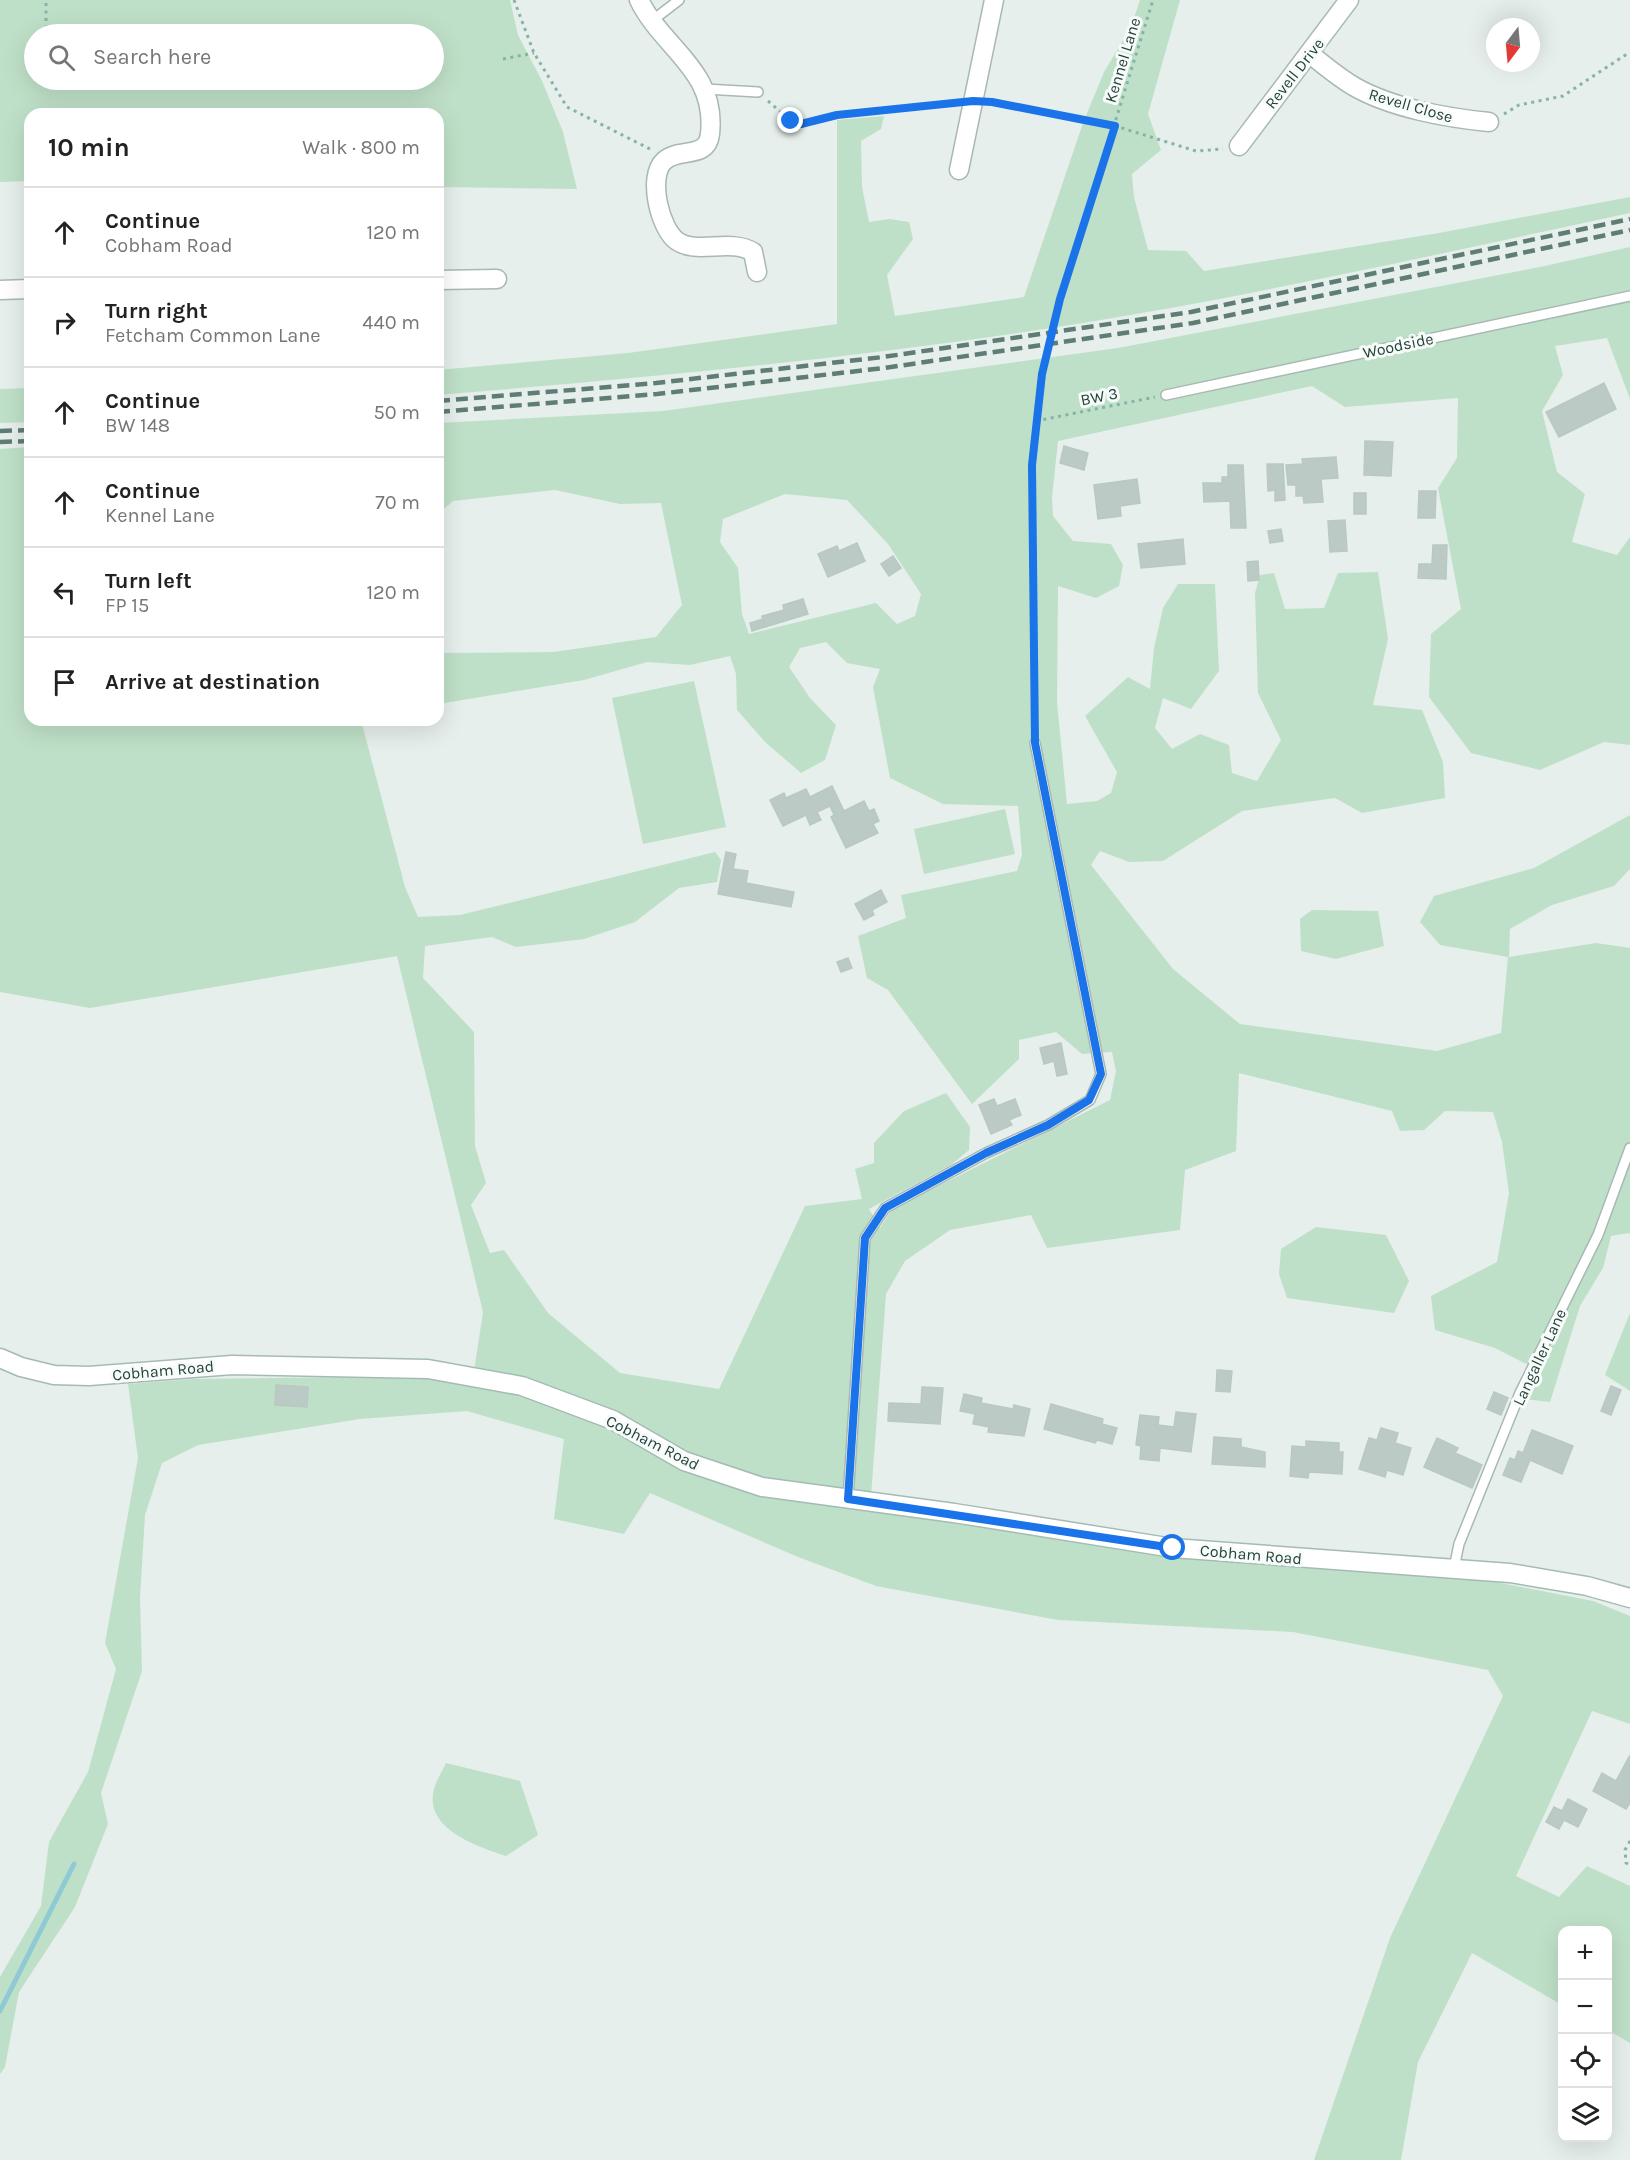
<!DOCTYPE html>
<meta charset="utf-8">
<style>
body{margin:0;font-family:Karla,sans-serif;background:#f2f2f2;color:#222}
.controls{position:absolute;right:18px;bottom:18px;display:grid;overflow:hidden;border-radius:12px;box-shadow:0 6px 24px #0002}
.controls button{width:54px;height:54px;display:grid;place-items:center;padding:0;border:0;border-bottom:2px solid #e0e0e0;background:#fff;color:#222;font:30px sans-serif}
.compass{position:absolute;left:1486px;top:18px;width:54px;height:54px;border-radius:50%;background:#fff;box-shadow:0 6px 24px #0002;rotate:196deg}
.stop{position:absolute;width:18px;height:18px;margin:-14px;border:4px solid #1a73e8;border-radius:50%;background:#fff}
.stop.end{background:#1a73e8;border-color:#fff;box-shadow:0 2px 6px #0008}
.list{margin:0;padding:0;list-style:none}
h2{display:flex;justify-content:space-between;align-items:center;height:78px;margin:0;padding:0 24px;font-size:26px}
h2 small{font-size:20px;font-weight:400;color:#767676}
.list li{display:grid;grid-template-columns:39px 1fr auto;gap:18px;align-items:center;box-sizing:border-box;height:90px;padding:0 24px;border-top:2px solid #e0e0e0}
.list b{display:block;font-size:22px;white-space:nowrap}
.list p{margin:0;font-size:20px;white-space:nowrap;color:#767676}
.list em{font-size:20px;font-style:normal;color:#767676}
.icon{flex:none;width:33px;height:33px;fill:none;stroke:currentColor;stroke-width:2;stroke-linecap:round;stroke-linejoin:round}
.map{position:relative;flex:none;width:1630px;height:2160px;overflow:hidden}
.search{position:absolute;background:#fff;box-shadow:0 6px 24px #0002;left:24px;top:24px;width:420px;height:66px;display:flex;align-items:center;gap:15px;box-sizing:border-box;padding:0 21px;border-radius:33px;color:#767676;font-size:22px}
.panel{position:absolute;background:#fff;box-shadow:0 6px 24px #0002;left:24px;top:108px;width:420px;height:618px;border-radius:18px}
.map>svg:first-child{display:block}
.green{fill:#bfe0c8;fill-rule:evenodd}
.lines{fill:none;stroke-linecap:round;stroke-linejoin:round}
.stream{stroke:#8ec9d4;stroke-width:5}
.building{fill:#bbcac4;stroke:#b8c9c2;stroke-width:1.5}
.lane-casing{stroke:#a8b8b2;stroke-width:12}
.street-casing{stroke:#a8b8b2;stroke-width:21}
.secondary-casing{stroke:#a4bbb3;stroke-width:21}
.path{stroke:#86b3a5;stroke-width:3;stroke-dasharray:3 4.5;stroke-linecap:butt}
.lane{stroke:#fff;stroke-width:9}
.street{stroke:#fff;stroke-width:18}
.secondary{stroke:#fff;stroke-width:18}
.rail{stroke:#5f7d75;stroke-width:4.5;stroke-dasharray:12 6;stroke-linecap:butt}
.path-bridge{stroke:#86b3a5;stroke-width:3;stroke-dasharray:3 4.5;stroke-linecap:butt}
.route{stroke:#1a73e8;stroke-width:8}
.labels{text-anchor:middle;stroke-width:6;stroke-linejoin:round;paint-order:stroke}
.street-label{font-size:16px;fill:#24423a;stroke:#f7fbf9}
</style>
<div class="map">
<svg width="1630" height="2160" viewBox="0 0 1630 2160">
<rect width="100%" height="100%" fill="#e6efeb"/>
<g class="green">
<path d="M0,0h510l8,35 24,46 21,51 14,57 -139,-2v-73h-408v67l-30,1zM34,34h400v46h-400z"/>
<path d="M1140,0h40l-32,114 13,36 -29,24 2,23 14,53 38,1 18,20 235,-38 191,-36v16c-182,39 -363,80 -547,110 -214,34 -429,54 -645,72v-25l190,-17 209,-29v-204l47,-4 -3,13 -20,12 1,46 7,35 20,-3 20,3 4,17 -26,36 8,41 129,-19 59,-174 21,-51 27,-45z"/>
<path d="M1630,247v152l-23,-61 -52,8 8,29 -21,36 15,61 28,22 -13,48 45,13 13,-18v208l-26,-3 -64,28 -69,-17 -42,-56 2,-63 30,-25 -23,-121 19,-30 1,-60 -113,9 -33,-21 -254,55 -6,56 1,19 20,25 38,3 12,21 -4,21 -23,12 -38,-12 -1,117 10,101 30,-3 14,-8 6,-21 -32,-56 43,-39 22,12 4,-41 9,-40 15,-24h37l4,87 -28,38 -28,-11 -8,30 17,21 28,-15 29,11 3,28 25,8 24,-41 -23,-47 -3,-100 5,-18 14,-2 11,36 39,-1 14,-35 40,-1 10,67 -15,66 49,5 21,52 2,36 -83,15 -27,-15 -93,13 -79,50 -34,1 -29,-11 -9,14 82,104 67,55 197,27 64,-18 7,-76 -68,-12 -20,-23 14,-26 100,-28 96,-53v54l-16,17 -62,19 -42,24 -1,28 87,-14 34,5v287l-1,-2 -18,3 -8,32 -23,38 -30,96 -26,-3 12,-30 -41,-21 -60,-18 -4,-34 66,-34 12,-69 -7,-51 -9,-30 -48,-1 -21,19 -24,1 -8,-20 -153,-38 -3,78 -51,19 -5,60 -133,18 -16,-33 -81,15 -45,31 -19,33 -16,216 386,54 199,10 138,27 37,15v108l-38,-13 -76,165 43,21 28,-31 43,20v157l-22,-13v-100h-46v75l-90,-52 -54,109 -17,98h-87l76,-222 113,-242 -15,-26 -195,-38 -235,-12 -182,-34 -78,-29 -148,-64 -26,41 -70,-15 10,-80 -97,-28 -107,8 -162,26 -36,18 -17,52 -5,83 2,73 -41,122 7,31 -33,83 -56,85 -14,75 -5,7v-97l41,-71 8,-64 39,-70 28,-103 -11,-26 33,-185 -10,-74 65,-5 233,-3 46,8 11,-72 -86,-356 -307,52 -90,-16v-543l30,-2v273h331l44,167 13,30 42,-2 255,-63 6,8 -4,22 -38,6 -44,34 -51,17 -68,8 -24,-10 -67,9 -2,32 51,54 1,114 11,37 -15,22 19,48 14,-3 44,63 72,60 99,16 86,-183 57,-7 -7,-30 19,-6v-20l30,-32 42,-18 24,34 -1,23 -18,15 -82,44 11,19 12,-19 218,-109 6,-29 -4,-19 -30,2 -26,-22 -37,8v19l-47,45 -84,-114 -21,-12 -9,-42 48,-18 -5,-23 116,-24 5,-16 -4,-49 -75,-2 -53,-26 -17,-91 7,-18 -33,-6 -21,-21 -26,6 -11,19 21,31 26,27 -11,35 -24,13 -36,-31 -28,-32 -1,-36 -6,-18 -40,9 -43,-3 -63,18 -146,24v-51l116,-1 102,-15 26,-32 -21,-102 -41,1 -65,-14 -102,11 -15,13v-91l225,-12 455,-63 422,-81zM785,494l62,6 41,44 33,50 -6,22 -18,8 -21,-21 -127,31 -7,-20 -4,-46 -18,-26 3,-23z"/>
<polygon points="30,388 30,422 0,423 0,389"/>
<polygon points="694,681 726,827 643,844 612,698"/>
<polygon points="1005,809 1015,854 924,874 914,829"/>
<polygon points="1312,910 1378,911 1384,946 1336,959 1301,951 1300,919"/>
<polygon points="1316,1227 1386,1235 1409,1281 1394,1313 1287,1298 1279,1274 1281,1249"/>
<polygon points="1630,1313 1630,1391 1605,1375"/>
<path d="M446,1763l74,18 18,54 -32,21c-26,-9 -78,-25 -73,-62 1,-10 9,-22 13,-31z"/>
</g>
<g class="lines">
<polyline class="stream" points="0,2011 74,1864"/>
</g>
<g class="building">
<polygon points="1604,383 1616,409 1559,437 1546,412"/>
<polygon points="1365,441 1393,442 1391,476 1364,475"/>
<polygon points="1064,446 1088,453 1084,470 1060,463"/>
<polygon points="1336,457 1338,478 1321,479 1323,502 1304,503 1303,496 1296,496 1296,485 1288,485 1286,465 1303,464 1302,459"/>
<polygon points="1267,464 1283,464 1285,500 1275,501 1275,490 1268,491"/>
<polygon points="1228,465 1243,465 1246,528 1231,528 1230,501 1204,502 1203,483 1222,483 1222,477 1228,477"/>
<polygon points="1137,479 1140,503 1120,506 1121,516 1098,519 1094,485"/>
<polygon points="1419,491 1436,491 1435,518 1418,518"/>
<rect x="1354" y="493" width="12" height="21"/>
<polygon points="1345,520 1347,551 1330,552 1328,521"/>
<polygon points="1281,529 1283,541 1270,543 1268,531"/>
<polygon points="1183,539 1185,564 1141,568 1138,544"/>
<polygon points="857,543 865,561 828,577 818,554 837,546 839,551"/>
<polygon points="1433,545 1447,545 1446,579 1418,578 1419,564 1432,564"/>
<polygon points="893,556 901,568 889,576 881,564"/>
<polygon points="1258,561 1259,580 1248,581 1247,562"/>
<polygon points="803,599 808,614 765,627 762,616 784,610 783,605"/>
<polygon points="763,619 765,627 752,631 750,623"/>
<polygon points="832,786 844,811 864,801 869,811 874,809 879,821 873,824 878,833 846,848 831,817 834,815 830,806 817,812 821,820 810,825 806,815 783,826 770,800 784,793 786,798 806,789 810,797"/>
<polygon points="726,852 736,854 733,869 748,871 746,883 794,892 791,907 718,894"/>
<polygon points="881,890 887,902 872,910 874,915 864,920 855,904"/>
<polygon points="848,958 852,968 841,972 837,962"/>
<polygon points="1061,1043 1067,1074 1057,1076 1054,1061 1044,1064 1040,1048"/>
<polygon points="994,1099 997,1106 1015,1099 1021,1115 1009,1120 1012,1125 991,1134 979,1105"/>
<polygon points="1217,1370 1232,1371 1230,1392 1216,1391"/>
<polygon points="276,1385 308,1387 307,1407 275,1405"/>
<polygon points="1611,1386 1621,1390 1611,1415 1601,1411"/>
<polygon points="922,1387 943,1388 940,1424 888,1421 889,1403 921,1404"/>
<polygon points="1494,1392 1508,1398 1501,1415 1487,1409"/>
<polygon points="964,1394 982,1398 981,1403 1013,1409 1014,1405 1030,1409 1024,1436 988,1432 989,1427 973,1424 975,1414 960,1411"/>
<polygon points="1051,1404 1103,1419 1102,1424 1117,1428 1112,1444 1097,1440 1095,1443 1044,1429"/>
<polygon points="1176,1412 1196,1414 1191,1452 1160,1448 1159,1461 1140,1459 1141,1446 1136,1445 1140,1415 1159,1417 1158,1425 1174,1427"/>
<polygon points="1381,1428 1398,1433 1395,1443 1411,1448 1403,1475 1387,1470 1385,1477 1359,1469 1369,1438 1377,1440"/>
<polygon points="1532,1430 1573,1446 1562,1474 1530,1460 1521,1482 1503,1475 1510,1458 1515,1460 1518,1451 1523,1453"/>
<polygon points="1214,1437 1241,1439 1241,1447 1265,1452 1265,1467 1212,1464"/>
<polygon points="1437,1438 1458,1448 1455,1453 1482,1465 1472,1488 1424,1467"/>
<polygon points="1306,1441 1339,1443 1339,1452 1343,1452 1342,1474 1309,1472 1308,1478 1290,1476 1292,1446 1306,1447"/>
<polygon points="1630,1755 1630,1803 1626,1809 1593,1791 1602,1773 1616,1781"/>
<polygon points="1568,1799 1587,1809 1578,1827 1564,1820 1559,1829 1546,1822 1554,1807 1562,1811"/>
</g>
<g class="lines">
<g class="lane-casing">
<g id="lane">
<polyline points="653,20 679,0"/>
<polyline points="705,89 758,92"/>
<polyline points="1166,395 1630,296"/>
<polyline points="848,1499 865,1238 885,1208 986,1153 1048,1125 1090,1100 1101,1074 1035,743"/>
<polyline points="1454,1568 1459,1544 1520,1393 1598,1235 1630,1148"/>
</g>
</g>
<g class="street-casing">
<g id="street">
<path d="M639,0c24,49 78,70 71,134 -3,26 -31,13 -46,27 -17,16 -4,68 13,80 20,14 53,-3 76,11l4,20"/>
<path d="M1310,54c14,11 29,24 45,33 37,21 92,31 134,35"/>
<polyline points="1239,146 1349,0"/>
<polyline points="959,170 994,0"/>
<polyline points="438,280 497,279"/>
<polyline points="0,290 30,289"/>
</g>
</g>
<g class="secondary-casing">
<polyline id="secondary" points="0,1358 21,1367 54,1375 89,1376 232,1365 428,1369 522,1386 613,1420 684,1461 762,1487 954,1513 1173,1548 1510,1573 1587,1586 1630,1598"/>
</g>
<g class="path">
<polyline points="514,0 534,53 567,107 650,149"/>
<polyline points="43,33 46,33 46,0"/>
<polyline points="503,59 534,53"/>
<polyline points="768,101 791,121 801,124 837,115 953,105"/>
<polyline points="989,102 1099,121 1196,151 1223,149"/>
<polyline points="1504,114 1519,105 1563,96 1630,52"/>
<polyline points="1060,299 1153,0"/>
<polyline points="1036,421 1155,397"/>
<polyline points="1035,729 1032,465 1042,374"/>
<polyline points="1630,1841 1625,1850 1626,1863 1630,1865"/>
</g>
<use href="#lane" class="lane"/>
<use href="#street" class="street"/>
<use href="#secondary" class="secondary"/>
<g class="rail">
<polyline points="438,401 656,383 883,357 1191,312 1630,219"/>
<polyline points="438,412 657,394 884,368 1193,323 1630,230"/>
<polyline points="0,431 30,430"/>
<polyline points="0,442 30,441"/>
</g>
<polyline class="path-bridge" points="1042,374 1060,299"/>
</g>
<g class="lines">
<polyline class="route" points="791,121 801,124 837,115 973,101 992,102 1115,126 1060,299 1042,374 1032,465 1035,743 1101,1074 1089,1100 1048,1125 986,1153 885,1208 865,1238 848,1499 1173,1548"/>
</g>
<g class="labels">
<g class="street-label">
<text transform="translate(1122 60) rotate(-73)" y="6">Kennel Lane</text>
<text transform="translate(1294 73) rotate(-52)" y="6">Revell Drive</text>
<text transform="translate(1411 105) rotate(16)" y="6">Revell Close</text>
<text transform="translate(1398 345) rotate(-12)" y="6">Woodside</text>
<text transform="translate(1099 396) rotate(-11)" y="6">BW 3</text>
<text transform="translate(1539 1357) rotate(-65)" y="6">Langaller Lane</text>
<text transform="translate(163 1370) rotate(-5)" y="6">Cobham Road</text>
<text transform="translate(653 1442) rotate(27)" y="6">Cobham Road</text>
<text transform="translate(1251 1554) rotate(5)" y="6">Cobham Road</text>
</g>
</g>
</svg>
<div class="controls">
<button>+</button>
<button>−</button>
<button><svg class="icon" aria-label="locate" viewBox="0 0 24 24"><circle cx="12" cy="12" r="6"/><path d="M12 2v4M12 18v4M2 12h4M18 12h4"/></svg></button>
<button><svg class="icon" aria-label="layers" viewBox="0 0 24 24"><path d="M12 4l9 5-9 5-9-5zM3 14l9 5 9-5"/></svg></button>
</div>
<svg class="compass" viewBox="-18 -18 36 36"><path d="M0-13l5 13h-10z" fill="#e53935"/><path d="M0 13l5-13h-10z" fill="#767676"/></svg>
<div class="stop" style="left:1173px;top:1548px"></div>
<div class="stop end" style="left:791px;top:121px"></div>
<div class="search"><svg class="icon" aria-label="search" viewBox="0 0 24 24"><circle cx="10" cy="10" r="6"/><path d="M15 15l6 6"/></svg>Search here</div>
<section class="panel">
<h2>10 min<small>Walk · 800 m</small></h2>
<ul class="list">
<li><svg class="icon" aria-label="ahead" viewBox="0 0 24 24"><path d="M12 20V5M6 11l6-6 6 6"/></svg><div><b>Continue</b><p>Cobham Road</p></div><em>120 m</em></li>
<li><svg class="icon" aria-label="right" viewBox="0 0 24 24"><path d="M7 20v-9h11M14 6l5 5-5 5"/></svg><div><b>Turn right</b><p>Fetcham Common Lane</p></div><em>440 m</em></li>
<li><svg class="icon" aria-label="ahead" viewBox="0 0 24 24"><path d="M12 20V5M6 11l6-6 6 6"/></svg><div><b>Continue</b><p>BW 148</p></div><em>50 m</em></li>
<li><svg class="icon" aria-label="ahead" viewBox="0 0 24 24"><path d="M12 20V5M6 11l6-6 6 6"/></svg><div><b>Continue</b><p>Kennel Lane</p></div><em>70 m</em></li>
<li><svg class="icon" aria-label="left" viewBox="0 0 24 24"><path d="M17 20v-9H6M10 6l-5 5 5 5"/></svg><div><b>Turn left</b><p>FP 15</p></div><em>120 m</em></li>
<li><svg class="icon" aria-label="arrive" viewBox="0 0 24 24"><path d="M6 21V4h12l-3 4 3 4H6"/></svg><div><b>Arrive at destination</b></div></li>
</ul>
</section>
</div>
